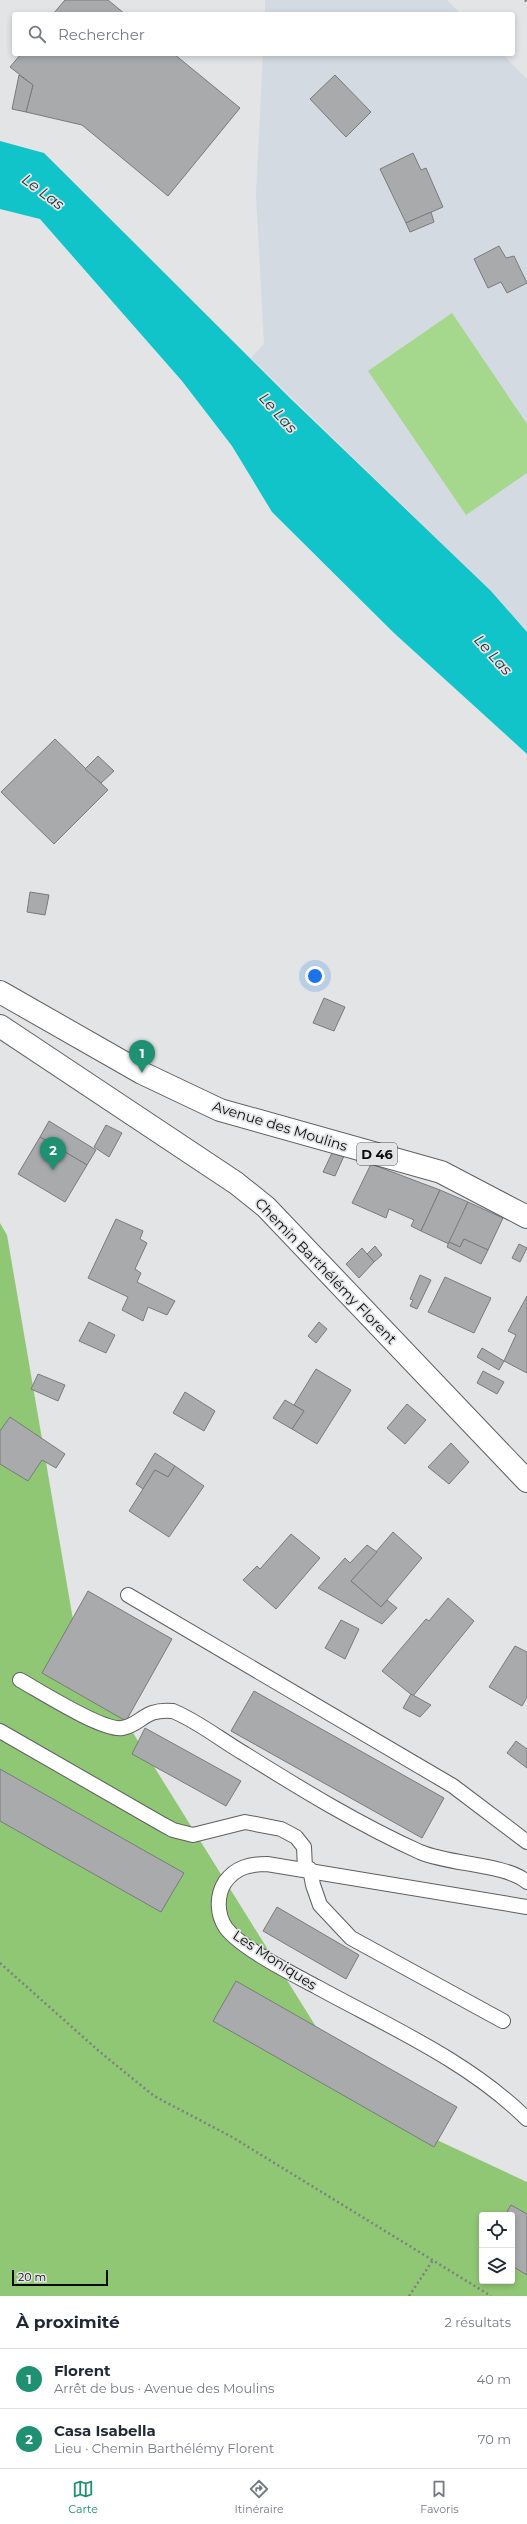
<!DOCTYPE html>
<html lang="fr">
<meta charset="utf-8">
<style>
body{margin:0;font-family:Montserrat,sans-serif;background:#f2f2f3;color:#1f2937}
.controls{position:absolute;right:12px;bottom:12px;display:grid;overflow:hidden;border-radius:4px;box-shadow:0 2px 6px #0003}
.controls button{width:36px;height:36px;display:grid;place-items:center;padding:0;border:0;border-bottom:1px solid #e0e1e3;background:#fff;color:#1f2937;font:20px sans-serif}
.scale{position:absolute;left:12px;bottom:10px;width:96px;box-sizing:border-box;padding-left:4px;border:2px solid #0b0b0c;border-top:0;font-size:11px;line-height:14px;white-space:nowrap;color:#0b0b0c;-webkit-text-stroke:3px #e2e4e5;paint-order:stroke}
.you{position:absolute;left:315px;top:976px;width:14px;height:14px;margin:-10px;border:3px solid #fff;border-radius:50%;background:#1a73e8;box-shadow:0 0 0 6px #1a73e833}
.badge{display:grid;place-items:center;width:26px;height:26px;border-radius:50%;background:#1f9072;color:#fff;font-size:13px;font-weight:700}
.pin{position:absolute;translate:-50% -33px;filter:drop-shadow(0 1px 2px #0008)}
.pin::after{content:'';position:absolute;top:21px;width:14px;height:12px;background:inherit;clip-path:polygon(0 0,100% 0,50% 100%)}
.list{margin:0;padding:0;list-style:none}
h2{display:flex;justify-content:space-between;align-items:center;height:52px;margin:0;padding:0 16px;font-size:17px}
h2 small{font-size:13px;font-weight:400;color:#747a83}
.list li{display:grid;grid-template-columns:26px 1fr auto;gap:12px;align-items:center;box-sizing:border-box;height:60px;padding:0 16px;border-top:1px solid #e0e1e3}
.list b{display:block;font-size:15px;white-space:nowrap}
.list p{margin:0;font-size:13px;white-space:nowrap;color:#747a83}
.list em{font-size:13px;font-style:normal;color:#747a83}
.icon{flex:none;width:22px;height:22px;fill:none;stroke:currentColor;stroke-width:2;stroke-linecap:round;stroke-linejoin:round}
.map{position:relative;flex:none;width:527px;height:2296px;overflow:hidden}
.search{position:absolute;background:#fff;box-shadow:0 2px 6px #0003;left:12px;right:12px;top:12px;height:44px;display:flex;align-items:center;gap:10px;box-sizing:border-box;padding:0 14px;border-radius:4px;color:#747a83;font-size:15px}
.sheet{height:172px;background:#fff}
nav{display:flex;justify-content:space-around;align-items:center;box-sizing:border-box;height:56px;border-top:1px solid #e0e1e3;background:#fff;font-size:11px;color:#747a83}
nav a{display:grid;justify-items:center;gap:2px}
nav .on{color:#1f9072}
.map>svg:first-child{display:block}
.built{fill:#d4dae2}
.green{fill:#a5d78d}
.forest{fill:#90c774;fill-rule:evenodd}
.water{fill:#11c4c9}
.building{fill:#a8aaab;stroke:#7a7b7d}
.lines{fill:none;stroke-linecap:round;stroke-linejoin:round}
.lane-casing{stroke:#5e5f60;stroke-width:16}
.secondary-casing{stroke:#5e5f60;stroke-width:24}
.primary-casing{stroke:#5e5f60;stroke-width:24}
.path{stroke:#7e7f80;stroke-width:2.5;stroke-dasharray:2 3;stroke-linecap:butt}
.lane{stroke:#fff;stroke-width:14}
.secondary{stroke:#fff;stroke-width:22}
.primary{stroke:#fff;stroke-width:22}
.labels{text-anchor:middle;stroke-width:3.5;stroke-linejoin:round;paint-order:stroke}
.shield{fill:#e2e4e5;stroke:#4c4c4d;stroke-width:1}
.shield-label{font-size:13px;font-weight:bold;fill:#0b0b0c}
.street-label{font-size:14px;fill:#0b0b0c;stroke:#e2e4e5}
.water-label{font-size:15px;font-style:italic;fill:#152e2f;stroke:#e2e4e5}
</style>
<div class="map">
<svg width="527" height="2296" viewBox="0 0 527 2296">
<rect width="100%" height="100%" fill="#e2e4e5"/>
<g class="built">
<polygon points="265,0 447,0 461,14 265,14"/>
<polygon points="263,54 502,54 527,79 527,632 491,591 251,358 264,344 256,195"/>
</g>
<polygon class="green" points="452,313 527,424 527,473 466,515 368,371"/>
<path class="forest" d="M0,1223l7,12 70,408 289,464 161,75v114h-527zM482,2215h30v66h-30z"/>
<polygon class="water" points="0,141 44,153 292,400 491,591 527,632 527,754 394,633 272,512 232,446 182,381 40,219 0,209"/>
<g class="building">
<polygon points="65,0 108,0 125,14 53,14"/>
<polygon points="21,54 174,54 240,108 168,196 82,125 26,112 33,85 10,67"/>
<polygon points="19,75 33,85 26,112 12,109"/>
<polygon points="335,75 371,112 346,137 310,99"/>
<polygon points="413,153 421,170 426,168 443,207 406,223 380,169"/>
<polygon points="431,212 434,222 410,232 406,223"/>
<polygon points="499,246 506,258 514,256 527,283 507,293 501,282 488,288 474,259"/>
<polygon points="55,739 108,790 54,844 1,792"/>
<polygon points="98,756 114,771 101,783 85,769"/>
<polygon points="30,892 49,895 45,915 27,912"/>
<polygon points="324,998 345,1007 334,1031 313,1023"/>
<polygon points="49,1121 96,1150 87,1165 40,1137"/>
<polygon points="106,1125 122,1133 109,1157 94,1147"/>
<polygon points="40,1137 87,1165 65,1202 18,1174"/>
<polygon points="332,1153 344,1156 335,1176 323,1172"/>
<polygon points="371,1164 440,1190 421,1231 411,1226 414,1220 389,1209 386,1218 352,1203"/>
<polygon points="440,1190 468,1202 449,1244 421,1231"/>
<polygon points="468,1202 503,1218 488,1250 464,1239 460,1247 449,1242"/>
<polygon points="116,1219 143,1231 140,1239 147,1243 135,1269 141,1273 137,1282 175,1301 167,1315 148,1307 143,1321 122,1310 128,1297 88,1278"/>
<polygon points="464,1239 488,1250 481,1264 447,1247 449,1242 460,1247"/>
<polygon points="519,1244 527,1248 520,1262 512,1258"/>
<polygon points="375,1246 382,1255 374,1262 367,1254"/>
<polygon points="362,1248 374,1262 359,1278 346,1264"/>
<polygon points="420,1275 431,1280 417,1309 410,1306 413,1300 410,1299"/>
<polygon points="445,1277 491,1298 474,1333 428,1312"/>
<polygon points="527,1296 527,1373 504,1361 516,1335 508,1331"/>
<polygon points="89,1322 115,1335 106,1353 79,1341"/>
<polygon points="319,1322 327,1329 316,1343 308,1336"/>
<polygon points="482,1348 504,1361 499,1370 477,1357"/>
<polygon points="316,1369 351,1390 317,1444 292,1429 304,1411 294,1405"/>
<polygon points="483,1371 504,1382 497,1394 477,1383"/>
<polygon points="38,1374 65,1385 58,1401 31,1389"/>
<polygon points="185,1392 215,1411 204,1431 173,1413"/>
<polygon points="285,1400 304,1411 292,1429 273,1418"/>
<polygon points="407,1404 426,1420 405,1444 387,1428"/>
<polygon points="10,1417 65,1454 56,1468 42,1460 28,1481 0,1464 0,1431"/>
<polygon points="451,1443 469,1462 449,1484 428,1467"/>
<polygon points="155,1453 175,1466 168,1477 155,1470 143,1489 136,1484"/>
<polygon points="175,1466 204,1486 169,1537 129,1511 155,1470 168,1477"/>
<polygon points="393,1532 422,1558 381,1607 351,1581"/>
<polygon points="291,1534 320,1558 276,1609 243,1580 257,1566 260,1569"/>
<polygon points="367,1545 377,1552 351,1581 381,1607 387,1600 397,1608 382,1624 318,1588 345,1558 350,1563"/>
<polygon points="88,1591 172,1639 126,1721 42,1673"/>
<polygon points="448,1598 474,1621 413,1696 382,1671 426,1619 429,1621"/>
<polygon points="341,1620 359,1629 345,1659 325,1648"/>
<polygon points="515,1646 527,1652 527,1697 522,1706 489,1687"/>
<polygon points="254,1691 444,1798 422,1838 231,1731"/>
<polygon points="411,1694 431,1705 420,1717 403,1708"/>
<polygon points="145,1728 241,1781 226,1806 132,1754"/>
<polygon points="516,1741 527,1749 527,1768 507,1753"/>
<polygon points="0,1769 184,1873 161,1912 0,1821"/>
<polygon points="277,1907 359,1955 346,1979 263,1931"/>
<polygon points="236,1981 457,2107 434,2147 213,2021"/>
<polygon points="511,2205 527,2214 527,2275 512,2266 512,2215 505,2215"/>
</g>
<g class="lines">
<g class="lane-casing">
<g id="lane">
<polyline points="128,1595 453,1786 527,1842"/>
<path d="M20,1680c20,11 82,51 102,48 20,-3 21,-20 51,-17 26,11 48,29 72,43 56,35 115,71 175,98 31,13 86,12 107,30"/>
<polyline points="0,1731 162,1824 173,1830 193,1835 245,1822 281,1829 296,1837 304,1847 305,1868"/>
<polyline points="310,1869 313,1885 320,1905 351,1938 503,2021"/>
<path d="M527,1907l-260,-43c-17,0 -31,3 -42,18 -9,14 -8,33 1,46 16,21 67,46 91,59 73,40 151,74 210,132"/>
</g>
</g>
<g class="secondary-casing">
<polyline id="secondary" points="0,1026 236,1183 266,1207 527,1481"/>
</g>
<g class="primary-casing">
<polyline id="primary" points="0,992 142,1073 220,1110 441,1172 527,1217"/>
</g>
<g class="path">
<polyline points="525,0 527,2"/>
<polyline points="0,1963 100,2052 154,2096 232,2137 491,2296"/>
<polyline points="409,2296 433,2260"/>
</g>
<use href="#lane" class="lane"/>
<use href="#secondary" class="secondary"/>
<use href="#primary" class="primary"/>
</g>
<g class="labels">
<rect class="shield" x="357" y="1143" width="40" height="22" rx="3"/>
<g class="shield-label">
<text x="377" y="1159">D 46</text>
</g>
<g class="street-label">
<text transform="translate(280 1126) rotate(17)" y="5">Avenue des Moulins</text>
<text transform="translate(326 1271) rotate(46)" y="5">Chemin Barthélémy Florent</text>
<text transform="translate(275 1960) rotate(33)" y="5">Les Moniques</text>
</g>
<g class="water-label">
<text transform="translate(43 192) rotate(37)" y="5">Le Las</text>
<text transform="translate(278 413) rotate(48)" y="5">Le Las</text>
<text transform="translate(493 655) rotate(48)" y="5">Le Las</text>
</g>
</g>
</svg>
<div class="controls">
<button><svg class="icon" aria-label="locate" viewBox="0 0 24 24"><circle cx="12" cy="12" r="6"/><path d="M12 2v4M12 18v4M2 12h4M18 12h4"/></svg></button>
<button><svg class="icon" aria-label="layers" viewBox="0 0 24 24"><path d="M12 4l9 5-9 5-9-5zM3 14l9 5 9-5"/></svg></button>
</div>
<div class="scale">20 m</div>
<div class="you"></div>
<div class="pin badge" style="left:142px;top:1073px">1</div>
<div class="pin badge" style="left:53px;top:1170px">2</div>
<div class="search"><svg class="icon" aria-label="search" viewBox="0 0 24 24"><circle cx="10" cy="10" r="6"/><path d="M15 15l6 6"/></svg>Rechercher</div>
</div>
<section class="sheet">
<h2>À proximité<small>2 résultats</small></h2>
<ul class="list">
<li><span class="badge">1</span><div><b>Florent</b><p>Arrêt de bus · Avenue des Moulins</p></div><em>40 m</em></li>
<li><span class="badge">2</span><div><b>Casa Isabella</b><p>Lieu · Chemin Barthélémy Florent</p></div><em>70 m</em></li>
</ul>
</section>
<nav>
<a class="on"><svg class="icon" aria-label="map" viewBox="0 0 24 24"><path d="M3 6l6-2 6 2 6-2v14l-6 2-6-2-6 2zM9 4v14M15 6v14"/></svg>Carte</a>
<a><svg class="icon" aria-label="directions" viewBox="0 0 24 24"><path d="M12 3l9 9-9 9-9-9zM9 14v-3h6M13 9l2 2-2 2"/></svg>Itinéraire</a>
<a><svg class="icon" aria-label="saved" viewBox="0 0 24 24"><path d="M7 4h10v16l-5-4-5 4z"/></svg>Favoris</a>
</nav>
